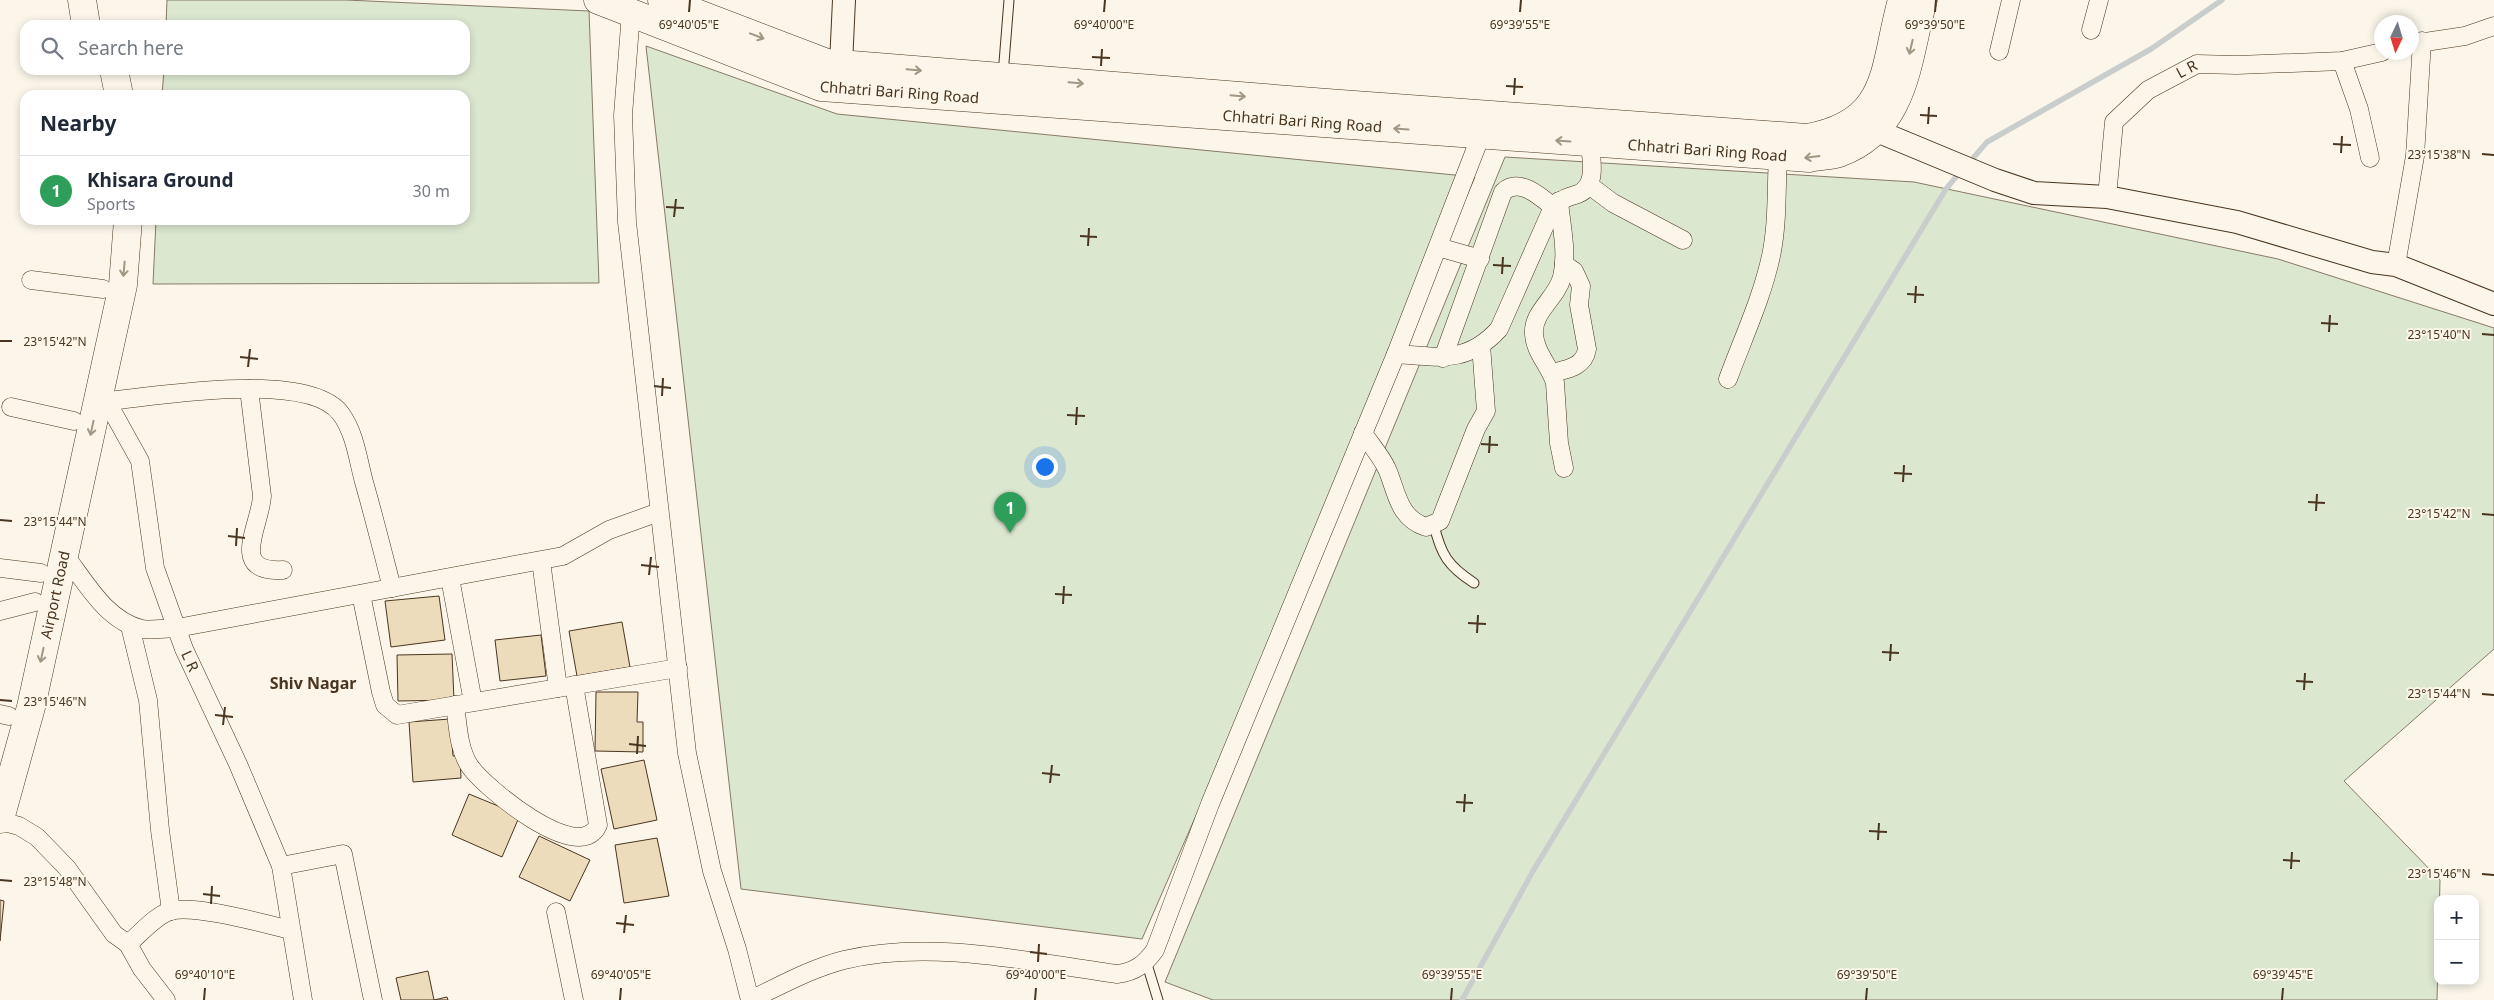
<!DOCTYPE html>
<meta charset="utf-8">
<style>
body{margin:0;font-family:"Noto Sans",sans-serif;background:#f2f2f3;color:#1f2937}
.controls{position:absolute;right:15px;bottom:15px;display:grid;overflow:hidden;border-radius:10px;box-shadow:0 2px 8px #0003}
.controls button{width:45px;height:45px;display:grid;place-items:center;padding:0;border:0;border-bottom:1px solid #e0e1e3;background:#fff;color:#1f2937;font:25px sans-serif}
.compass{position:absolute;left:2374px;top:15px;width:45px;height:45px;border-radius:50%;background:#fff;box-shadow:0 2px 8px #0003;rotate:184deg}
.you{position:absolute;left:1044px;top:466px;width:18px;height:18px;margin:-12px;border:4px solid #fff;border-radius:50%;background:#1a73e8;box-shadow:0 0 0 8px #1a73e833}
.badge{display:grid;place-items:center;width:32px;height:32px;border-radius:50%;background:#ea580c;color:#fff;font-size:16px;font-weight:700}
.pin{position:absolute;translate:-50% -41px;filter:drop-shadow(0 1px 2px #0008)}
.pin::after{content:'';position:absolute;top:26px;width:18px;height:15px;background:inherit;clip-path:polygon(0 0,100% 0,50% 100%)}
.list{margin:0;padding:0;list-style:none}
h2{display:flex;justify-content:space-between;align-items:center;height:65px;margin:0;padding:0 20px;font-size:21px}
h2 small{font-size:16px;font-weight:400;color:#747a83}
.list li{display:grid;grid-template-columns:32px 1fr auto;gap:15px;align-items:center;box-sizing:border-box;height:70px;padding:0 20px;border-top:1px solid #e0e1e3}
.list b{display:block;font-size:19px;white-space:nowrap}
.list p{margin:0;font-size:16px;white-space:nowrap;color:#747a83}
.list em{font-size:16px;font-style:normal;color:#747a83}
.icon{flex:none;width:28px;height:28px;fill:none;stroke:currentColor;stroke-width:2;stroke-linecap:round;stroke-linejoin:round}
.map{position:relative;flex:none;width:2494px;height:1000px;overflow:hidden}
.search{position:absolute;background:#fff;box-shadow:0 2px 8px #0003;left:20px;top:20px;width:450px;height:55px;display:flex;align-items:center;gap:12px;box-sizing:border-box;padding:0 18px;border-radius:15px;color:#747a83;font-size:19px}
.panel{position:absolute;background:#fff;box-shadow:0 2px 8px #0003;left:20px;top:90px;width:450px;height:135px;border-radius:15px}
.map>svg:first-child{display:block}
.green{fill:#dce7d0;stroke:#887966}
.lines{fill:none;stroke-linecap:round;stroke-linejoin:round}
.stream{stroke:#c9cecd;stroke-width:5.5}
.building{fill:#ecdcbc;stroke:#4a3520}
.service-casing{stroke:#4a3520;stroke-width:11}
.minor-casing{stroke:#4a3520;stroke-width:19}
.tertiary-casing{stroke:#4a3520;stroke-width:24}
.primary-casing{stroke:#4a3520;stroke-width:29}
.trunk-casing{stroke:#4a3520;stroke-width:29}
.service{stroke:#fbf6e9;stroke-width:9}
.minor{stroke:#fbf6e9;stroke-width:18}
.tertiary{stroke:#fbf6e9;stroke-width:22}
.primary{stroke:#fbf6e9;stroke-width:28}
.trunk{stroke:#fbf6e9;stroke-width:28}
.oneway{stroke:#a29684}
.ticks{fill:none;stroke:#4a3520;stroke-width:2}
.labels{text-anchor:middle;stroke-width:4;stroke-linejoin:round;paint-order:stroke}
.street-label{font-size:15px;fill:#4a3520;stroke:#fbf6e9}
.neighbourhood-label{font-size:16px;font-weight:bold;fill:#4a3520;stroke:#fbf6e9}
.ticks-label{font-size:12px;text-anchor:middle;fill:#4a3520;stroke:#fbf6e9;stroke-width:4;stroke-linejoin:round;paint-order:stroke}
</style>
<div class="map">
<svg width="2494" height="1000" viewBox="0 0 2494 1000">
<rect width="100%" height="100%" fill="#fbf6e9"/>
<g class="green">
<polygon points="167,0 346,0 589,11 599,283 153,284 156,220 465,220 465,95 162,95 164,70 465,70 465,25 166,25"/>
<polygon points="646,46 837,114 1475,177 1142,939 741,889"/>
<polygon points="1505,157 1914,182 2278,259 2494,328 2494,649 2344,781 2440,880 2437,1000 1213,1000 1165,982"/>
</g>
<g class="lines">
<g class="stream">
<polyline points="1968,164 1987,142 2151,49 2222,0"/>
<polyline points="1462,1000 1533,871 1946,189 1961,171"/>
</g>
</g>
<g class="building">
<polygon points="439,596 445,640 391,647 385,601"/>
<polygon points="622,622 630,667 577,676 569,631"/>
<polygon points="541,635 546,676 500,681 495,640"/>
<polygon points="452,654 454,700 398,701 397,655"/>
<polygon points="596,692 638,692 637,722 643,722 643,752 595,751"/>
<polygon points="450,719 453,756 460,756 461,778 413,782 409,722"/>
<polygon points="644,760 657,820 614,829 601,769"/>
<polygon points="469,794 520,815 502,857 452,835"/>
<polygon points="539,836 590,860 570,901 519,877"/>
<polygon points="657,838 669,896 624,903 615,845"/>
<polygon points="0,900 4,901 0,941"/>
<polygon points="428,971 434,1000 447,997 448,1000 401,1000 396,978"/>
</g>
<g class="lines">
<g class="service-casing">
<g id="service">
<polyline points="1003,75 1009,0"/>
<path d="M1434,525c7,30 14,41 40,58"/>
<polyline points="1146,961 1158,1000"/>
</g>
</g>
<g class="minor-casing">
<g id="minor">
<polyline points="631,13 623,115 627,222 687,753 712,871 737,949 750,1000"/>
<polyline points="2091,30 2099,0"/>
<polyline points="2412,44 2465,36 2494,26"/>
<polyline points="1999,51 2011,0"/>
<polyline points="2342,61 2359,109 2370,158"/>
<polyline points="1589,185 1613,203 1683,240"/>
<path id="s1" d="M2107,197l7,-75 34,-32 49,-26 40,1 105,-4 40,-9"/>
<path d="M1559,201c2,24 9,52 3,76 -5,21 -30,35 -28,57 1,19 16,32 21,49l4,60 5,25"/>
<polyline points="1438,247 1480,259"/>
<polyline points="2396,265 2415,156 2422,41"/>
<polyline points="31,280 103,289"/>
<path d="M1396,354c43,3 71,10 103,-25l54,-122c8,-8 15,-10 25,-13 20,-8 13,-35 12,-51"/>
<path d="M1443,358l60,-166c16,-15 37,4 50,15"/>
<path d="M1552,373c16,-4 32,-6 35,-24l-8,-44 2,-19 -7,-15 -10,-7"/>
<path d="M1728,379c15,-41 34,-81 43,-123 7,-33 5,-67 7,-100"/>
<path id="s2" d="M100,389l40,72 15,107 29,81 54,115 43,102 22,134"/>
<path d="M249,389l13,107c-2,31 -34,77 21,74"/>
<path d="M109,401c50,-5 200,-31 232,13 14,19 17,46 23,68 10,35 19,71 28,106"/>
<polyline points="11,407 74,421"/>
<path d="M1363,433c8,12 18,23 24,36 10,23 11,49 39,58l14,-6 36,-92 10,-18 -5,-66"/>
<path d="M64,554c21,27 42,67 78,75 10,2 24,-1 35,-1l386,-72 46,-26 50,-18"/>
<polyline points="541,561 558,688"/>
<polyline points="0,568 41,573"/>
<polyline points="450,578 473,702"/>
<polyline points="361,594 381,692 385,705 397,715 678,668"/>
<polyline points="0,611 35,602"/>
<polyline points="130,626 148,700 160,830 171,911"/>
<path d="M455,705c3,20 3,42 14,60 13,21 111,102 129,60l-24,-140"/>
<polyline points="0,714 9,716"/>
<path d="M0,821l19,5 18,11 30,31 47,66 14,10c12,-10 27,-28 42,-33 25,-7 95,13 121,19"/>
<polyline points="281,866 343,854 373,1000"/>
<polyline points="556,912 574,1000"/>
<polyline points="128,944 142,969 166,1000"/>
<path d="M750,1000c30,-14 62,-32 94,-40 87,-21 186,2 273,14 18,-2 28,-10 38,-24l55,-146 186,-450 85,-219"/>
</g>
</g>
<g class="tertiary-casing">
<g id="tertiary">
<polyline points="841,64 844,0"/>
<polyline points="1877,131 1995,180 2034,193 2107,197 2237,222 2372,262 2396,265 2494,304"/>
</g>
</g>
<g class="primary-casing">
<g id="primary">
<path id="s3" d="M598,0l223,87 988,71c9,-2 20,-2 30,-5 67,-24 68,-94 84,-153"/>
<path d="M662,0l165,63 500,40 480,35c85,-15 76,-70 95,-138"/>
</g>
</g>
<g class="trunk-casing">
<g id="trunk">
<polyline points="82,0 86,25"/>
<polyline points="114,70 119,95"/>
<path id="s4" d="M0,819l31,-112 92,-422 5,-65"/>
</g>
</g>
<use href="#service" class="service"/>
<use href="#minor" class="minor"/>
<use href="#tertiary" class="tertiary"/>
<use href="#primary" class="primary"/>
<use href="#trunk" class="trunk"/>
</g>
<defs><path id="oneway-shaft" d="M-6 0H5M1.5-3L5.5 0L1.5 3" fill="none" stroke-width="1.6" stroke-linecap="round" stroke-linejoin="round" transform="scale(1.25)"/></defs>
<g class="oneway">
<use href="#oneway-shaft" transform="translate(757 36) rotate(21)"/>
<use href="#oneway-shaft" transform="translate(1911 47) rotate(103)"/>
<use href="#oneway-shaft" transform="translate(914 70) rotate(5)"/>
<use href="#oneway-shaft" transform="translate(1076 83) rotate(5)"/>
<use href="#oneway-shaft" transform="translate(1238 96) rotate(5)"/>
<use href="#oneway-shaft" transform="translate(1401 129) rotate(-176)"/>
<use href="#oneway-shaft" transform="translate(1563 141) rotate(-176)"/>
<use href="#oneway-shaft" transform="translate(1812 157) rotate(173)"/>
<use href="#oneway-shaft" transform="translate(124 269) rotate(95)"/>
<use href="#oneway-shaft" transform="translate(92 428) rotate(102)"/>
<use href="#oneway-shaft" transform="translate(42 655) rotate(102)"/>
</g>
<path class="ticks" d="M689,12l1,-12M1104,12l1,-12M1520,12l1,-12M1935,12l1,-12M1092,57l18,1M1101,66l1,-17M1506,86l17,1M1514,95l1,-17M1920,115l17,1M1928,124l1,-17M2333,144l18,1M2341,153l1,-17M2482,154l12,1M666,207l18,1M674,217l2,-18M1080,236l17,1M1088,246l1,-18M1493,265l18,1M1502,274l1,-17M1907,294l17,1M1915,303l1,-17M2321,323l17,1M2329,332l1,-17M2482,334l12,1M0,341h12M240,357l18,2M248,367l2,-18M654,386l17,2M662,396l1,-18M1067,415l18,1M1076,425l1,-18M1481,444l17,1M1489,453l1,-17M1894,473l18,1M1903,482l1,-17M2308,502l17,1M2316,511l1,-17M2482,514l12,1M0,520l12,1M228,536l17,2M236,546l1,-18M641,565l18,2M649,575l2,-18M1055,594l17,1M1063,604l1,-18M1468,623l18,1M1477,633l1,-18M1882,652l17,1M1890,661l1,-17M2296,681l17,1M2304,690l1,-17M2482,694l12,1M0,700l12,1M215,715l18,2M223,725l2,-18M629,744l17,2M637,754l1,-18M1042,773l18,2M1050,783l2,-18M1456,802l17,1M1464,812l1,-18M1869,831l18,1M1878,840l1,-17M2283,860l17,1M2291,869l1,-17M2482,874l12,1M0,880l12,1M203,894l17,2M211,904l1,-18M616,923l18,2M624,933l2,-18M1030,952l17,2M1038,962l1,-18M204,1000l1,-12M620,1000l1,-12M1035,1000l1,-12M1451,1000l1,-12M1866,1000l1,-12M2282,1000l1,-12"/>
<g class="labels">
<g class="street-label">
<text dy="5" stroke="none"><textPath href="#s1" startOffset="166">L R</textPath></text>
<text dy="5" stroke="none"><textPath href="#s3" startOffset="318">Chhatri Bari Ring Road</textPath></text>
<text dy="5" stroke="none"><textPath href="#s3" startOffset="722">Chhatri Bari Ring Road</textPath></text>
<text dy="5" stroke="none"><textPath href="#s3" startOffset="1128">Chhatri Bari Ring Road</textPath></text>
<text dy="5" stroke="none"><textPath href="#s4" startOffset="231">Airport Road</textPath></text>
<text dy="5" stroke="none"><textPath href="#s2" startOffset="290">L R</textPath></text>
</g>
<g class="neighbourhood-label">
<text x="313" y="689">Shiv Nagar</text>
</g>
</g>
<g class="ticks-label">
<text x="689" y="29">69°40'05"E</text>
<text x="1104" y="29">69°40'00"E</text>
<text x="1520" y="29">69°39'55"E</text>
<text x="1935" y="29">69°39'50"E</text>
<text x="2439" y="159">23°15'38"N</text>
<text x="2439" y="339">23°15'40"N</text>
<text x="55" y="346">23°15'42"N</text>
<text x="2439" y="518">23°15'42"N</text>
<text x="55" y="526">23°15'44"N</text>
<text x="2439" y="698">23°15'44"N</text>
<text x="55" y="706">23°15'46"N</text>
<text x="2439" y="878">23°15'46"N</text>
<text x="55" y="886">23°15'48"N</text>
<text x="205" y="979">69°40'10"E</text>
<text x="621" y="979">69°40'05"E</text>
<text x="1036" y="979">69°40'00"E</text>
<text x="1452" y="979">69°39'55"E</text>
<text x="1867" y="979">69°39'50"E</text>
<text x="2283" y="979">69°39'45"E</text>
</g>
</svg>
<div class="controls">
<button>+</button>
<button>−</button>
</div>
<svg class="compass" viewBox="-18 -18 36 36"><path d="M0-13l5 13h-10z" fill="#e53935"/><path d="M0 13l5-13h-10z" fill="#747a83"/></svg>
<div class="you"></div>
<div class="pin badge" style="left:1010px;top:533px;background:#2e9e5b">1</div>
<div class="search"><svg class="icon" aria-label="search" viewBox="0 0 24 24"><circle cx="10" cy="10" r="6"/><path d="M15 15l6 6"/></svg>Search here</div>
<section class="panel">
<h2>Nearby<small></small></h2>
<ul class="list">
<li><span class="badge" style="background:#2e9e5b">1</span><div><b>Khisara Ground</b><p>Sports</p></div><em>30 m</em></li>
</ul>
</section>
</div>
